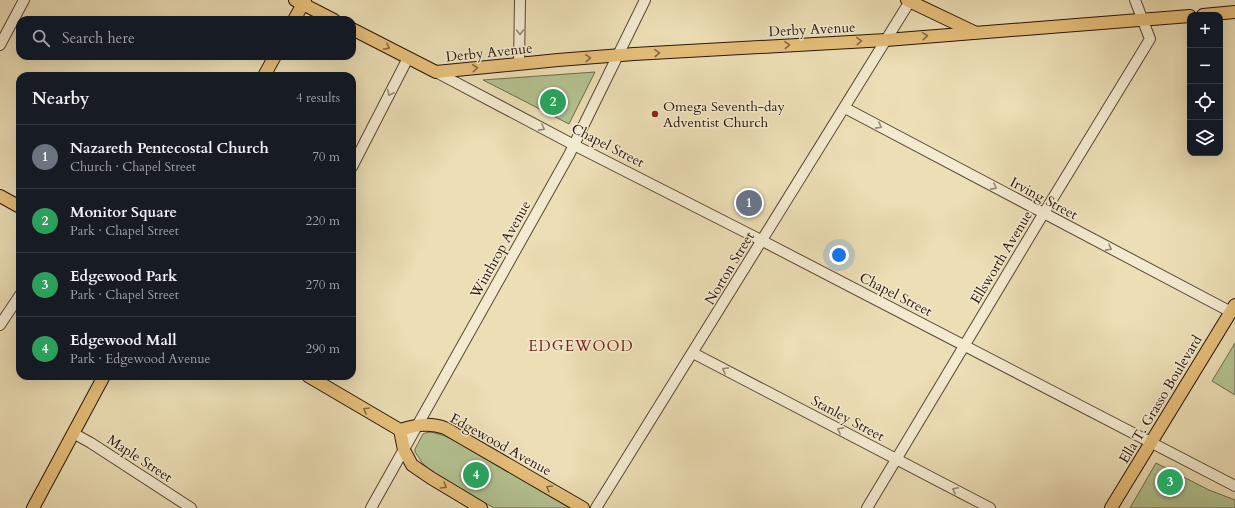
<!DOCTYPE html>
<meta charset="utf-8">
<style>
body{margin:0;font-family:Cardo,serif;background:#20242c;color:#f1f3f6}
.controls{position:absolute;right:12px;top:12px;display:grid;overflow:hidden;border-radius:8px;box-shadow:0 4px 16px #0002}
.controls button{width:36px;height:36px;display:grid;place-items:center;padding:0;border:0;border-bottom:1px solid #363941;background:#171b24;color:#f1f3f6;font:20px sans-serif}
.you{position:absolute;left:839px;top:255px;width:14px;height:14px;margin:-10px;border:3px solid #fff;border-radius:50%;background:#1a73e8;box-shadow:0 0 0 6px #1a73e833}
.badge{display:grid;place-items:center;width:26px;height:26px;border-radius:50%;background:#c59692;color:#fff;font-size:13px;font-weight:700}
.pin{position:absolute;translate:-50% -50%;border:2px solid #fff;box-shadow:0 1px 4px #0006}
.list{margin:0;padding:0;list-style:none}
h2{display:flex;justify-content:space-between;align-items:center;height:52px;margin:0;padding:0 16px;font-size:17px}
h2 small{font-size:13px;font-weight:400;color:#9ea1a6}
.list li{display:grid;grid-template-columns:26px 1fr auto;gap:12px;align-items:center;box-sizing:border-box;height:64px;padding:0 16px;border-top:1px solid #363941}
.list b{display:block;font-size:15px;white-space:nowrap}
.list p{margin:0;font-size:13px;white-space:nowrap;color:#9ea1a6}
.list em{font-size:13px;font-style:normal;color:#9ea1a6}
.icon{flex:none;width:22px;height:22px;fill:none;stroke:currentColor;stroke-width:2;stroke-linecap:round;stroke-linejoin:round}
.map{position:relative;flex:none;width:1235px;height:508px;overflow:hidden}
.search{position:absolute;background:#171b24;box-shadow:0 4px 16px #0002;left:16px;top:16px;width:340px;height:44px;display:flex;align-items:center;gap:10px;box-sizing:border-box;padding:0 14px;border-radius:12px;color:#9ea1a6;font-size:15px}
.panel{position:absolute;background:#171b24;box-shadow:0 4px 16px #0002;left:16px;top:72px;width:340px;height:308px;border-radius:12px}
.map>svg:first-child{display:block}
.green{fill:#b4c291;stroke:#6e6b4c}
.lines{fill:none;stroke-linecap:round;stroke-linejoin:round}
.minor-casing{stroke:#594633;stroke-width:12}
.major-casing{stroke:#281408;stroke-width:14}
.minor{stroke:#f3eacf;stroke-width:10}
.major{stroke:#e6bf7a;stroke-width:12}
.oneway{stroke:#988a75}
.oneway2{stroke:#876a41}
.poi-dot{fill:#8f2418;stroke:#f3eacf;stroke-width:1.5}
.labels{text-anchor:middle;stroke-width:3;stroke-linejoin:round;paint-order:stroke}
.street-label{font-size:14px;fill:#281408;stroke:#f3eacf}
.poi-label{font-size:14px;fill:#281408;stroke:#f3eacf;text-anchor:start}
.neighbourhood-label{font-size:15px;letter-spacing:1px;fill:#7a1f14;stroke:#f3eacf}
</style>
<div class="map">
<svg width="1235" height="508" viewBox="0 0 1235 508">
<rect width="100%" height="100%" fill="#ecdeb5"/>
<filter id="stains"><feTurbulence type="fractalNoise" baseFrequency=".005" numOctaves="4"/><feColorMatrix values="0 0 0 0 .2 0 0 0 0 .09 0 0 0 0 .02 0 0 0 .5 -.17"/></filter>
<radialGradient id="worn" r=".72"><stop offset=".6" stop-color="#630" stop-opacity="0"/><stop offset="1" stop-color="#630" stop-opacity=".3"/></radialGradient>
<g class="green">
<polygon points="595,72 569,124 483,80"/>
<polygon points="1235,343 1235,395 1212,381"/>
<polygon points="431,432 442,435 452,439 570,508 494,508 447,481 429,469 423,464 415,452 415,449 423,434 425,433"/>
<polygon points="1156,463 1209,490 1235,500 1235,508 1130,508"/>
</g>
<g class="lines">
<g class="minor-casing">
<g id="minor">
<polyline points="0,45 24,0"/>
<polyline points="519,64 520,0"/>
<polyline points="436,72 574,145 751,235 1235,486"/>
<polyline points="845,108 1231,312"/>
<polyline points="352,167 408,58"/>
<polyline points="0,325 20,295"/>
<polyline points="693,353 990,508"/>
<polyline points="73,433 91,443 191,508"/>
<polyline points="371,508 569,155 645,0"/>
<polyline points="596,508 910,1"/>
<polyline points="867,508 1039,221 1150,39 1135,0"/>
</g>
</g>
<g class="major-casing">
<g id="major">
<polyline points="295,0 334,20"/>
<polyline points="907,0 974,32"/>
<polyline points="1203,15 1235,12"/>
<polyline points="294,20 305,0"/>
<polyline points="352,29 436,72 558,60 634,54 886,40 1190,16"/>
<polyline points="264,76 275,56"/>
<polyline points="0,196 20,207"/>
<path d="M308,376l92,54c16,-5 29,-8 45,-2l138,80"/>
<polyline points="400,430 404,450 412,465 431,478 481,508"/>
<polyline points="33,508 104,376"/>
<polyline points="1111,508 1235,305"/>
</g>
</g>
<use href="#minor" class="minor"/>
<use href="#major" class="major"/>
</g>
<defs><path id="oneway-chevron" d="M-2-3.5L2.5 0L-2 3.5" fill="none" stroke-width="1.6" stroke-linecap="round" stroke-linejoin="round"/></defs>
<g class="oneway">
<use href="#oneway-chevron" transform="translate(520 32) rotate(90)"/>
<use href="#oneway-chevron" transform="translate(390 93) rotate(117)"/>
<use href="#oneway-chevron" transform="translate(879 126) rotate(28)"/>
<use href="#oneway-chevron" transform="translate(542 128) rotate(28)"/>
<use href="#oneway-chevron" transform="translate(994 187) rotate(28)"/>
<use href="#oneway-chevron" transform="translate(1109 248) rotate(28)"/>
<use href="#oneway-chevron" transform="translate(725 370) rotate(-152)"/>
<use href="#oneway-chevron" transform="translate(840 430) rotate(-152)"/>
<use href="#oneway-chevron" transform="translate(955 490) rotate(-153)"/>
</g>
<g class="oneway2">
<use href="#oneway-chevron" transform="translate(925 36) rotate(-5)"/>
<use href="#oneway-chevron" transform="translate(859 41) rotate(-3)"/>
<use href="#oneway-chevron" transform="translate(787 45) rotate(-3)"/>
<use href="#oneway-chevron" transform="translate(387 47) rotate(27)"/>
<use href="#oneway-chevron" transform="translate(657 53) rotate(-3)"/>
<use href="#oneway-chevron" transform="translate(588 58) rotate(-4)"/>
<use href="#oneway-chevron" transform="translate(475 68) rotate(-6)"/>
<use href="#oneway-chevron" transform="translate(366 410) rotate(-150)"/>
<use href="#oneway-chevron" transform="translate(444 486) rotate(31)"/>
<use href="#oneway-chevron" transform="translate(549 488) rotate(-150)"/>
</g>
<circle class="poi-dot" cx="655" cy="114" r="4"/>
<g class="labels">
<g class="street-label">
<text transform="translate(812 29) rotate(-3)" y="5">Derby Avenue</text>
<text transform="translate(489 52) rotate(-6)" y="5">Derby Avenue</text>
<text transform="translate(608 145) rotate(27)" y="5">Chapel Street</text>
<text transform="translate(1044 198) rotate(28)" y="5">Irving Street</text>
<text transform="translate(500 249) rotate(-61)" y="5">Winthrop Avenue</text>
<text transform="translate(1001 257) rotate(-59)" y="5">Ellsworth Avenue</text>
<text transform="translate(729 268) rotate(-59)" y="5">Norton Street</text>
<text transform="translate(896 294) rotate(27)" y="5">Chapel Street</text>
<text transform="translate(1160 399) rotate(-59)" y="5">Ella T. Grasso Boulevard</text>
<text transform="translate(848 418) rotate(28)" y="5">Stanley Street</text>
<text transform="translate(501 444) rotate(29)" y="5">Edgewood Avenue</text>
<text transform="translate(140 458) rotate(33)" y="5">Maple Street</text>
</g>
<g class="poi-label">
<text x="663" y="111">Omega Seventh-day<tspan x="663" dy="16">Adventist Church</tspan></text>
</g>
<g class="neighbourhood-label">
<text x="581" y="351">EDGEWOOD</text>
</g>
</g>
<rect width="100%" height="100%" filter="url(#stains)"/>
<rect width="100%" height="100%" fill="url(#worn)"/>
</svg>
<div class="controls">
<button>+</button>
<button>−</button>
<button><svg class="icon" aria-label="locate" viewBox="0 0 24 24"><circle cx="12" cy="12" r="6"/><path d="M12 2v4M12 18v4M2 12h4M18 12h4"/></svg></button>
<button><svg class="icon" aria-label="layers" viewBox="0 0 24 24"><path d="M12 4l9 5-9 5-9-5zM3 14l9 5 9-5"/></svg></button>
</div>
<div class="you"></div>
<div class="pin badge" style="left:749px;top:203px;background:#6b7280">1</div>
<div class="pin badge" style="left:553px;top:102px;background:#2e9e5b">2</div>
<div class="pin badge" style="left:1170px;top:482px;background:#2e9e5b">3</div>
<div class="pin badge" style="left:476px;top:475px;background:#2e9e5b">4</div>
<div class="search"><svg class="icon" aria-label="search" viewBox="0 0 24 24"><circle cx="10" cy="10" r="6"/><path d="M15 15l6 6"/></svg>Search here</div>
<section class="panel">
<h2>Nearby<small>4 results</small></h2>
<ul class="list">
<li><span class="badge" style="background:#6b7280">1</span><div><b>Nazareth Pentecostal Church</b><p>Church · Chapel Street</p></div><em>70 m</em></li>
<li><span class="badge" style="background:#2e9e5b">2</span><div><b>Monitor Square</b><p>Park · Chapel Street</p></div><em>220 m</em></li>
<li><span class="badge" style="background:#2e9e5b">3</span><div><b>Edgewood Park</b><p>Park · Chapel Street</p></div><em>270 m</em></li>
<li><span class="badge" style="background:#2e9e5b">4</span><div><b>Edgewood Mall</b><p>Park · Edgewood Avenue</p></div><em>290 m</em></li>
</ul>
</section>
</div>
